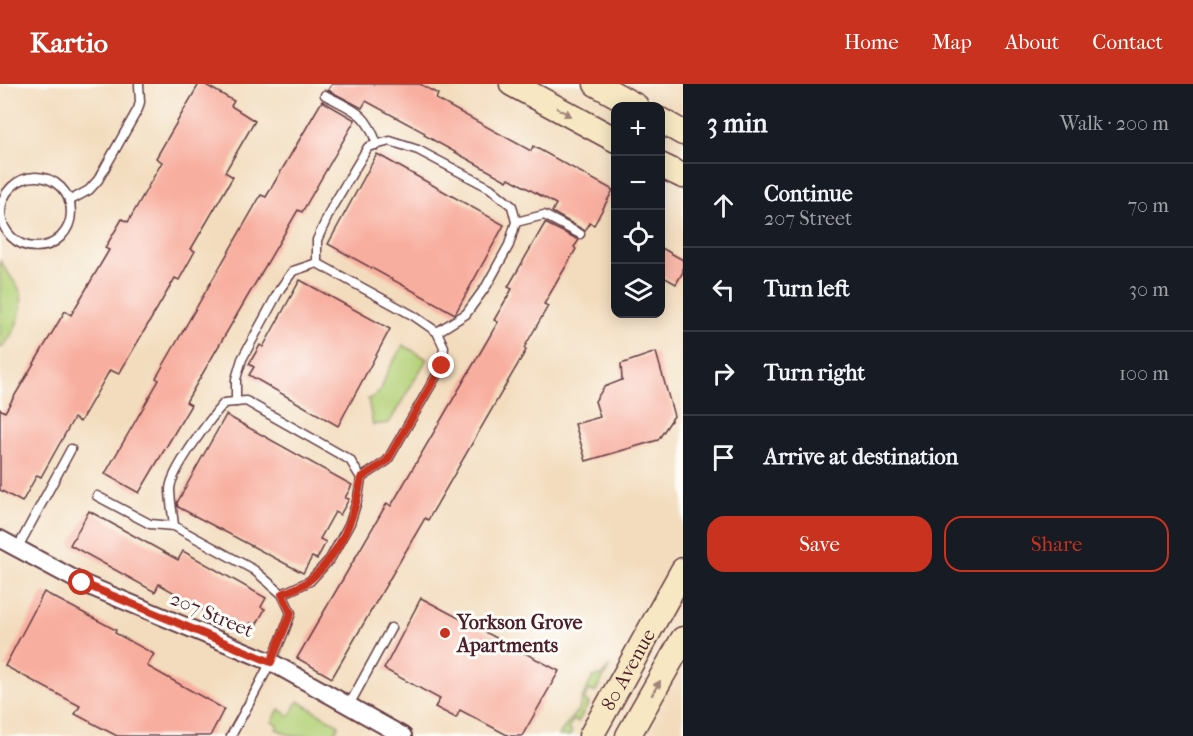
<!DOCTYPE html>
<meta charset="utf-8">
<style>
body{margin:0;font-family:"IM FELL French Canon",serif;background:#20242c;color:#f1f3f6}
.controls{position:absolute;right:18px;top:18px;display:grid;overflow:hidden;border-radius:12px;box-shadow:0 3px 15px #0003}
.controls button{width:54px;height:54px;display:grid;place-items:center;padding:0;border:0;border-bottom:2px solid #363941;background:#171b24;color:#f1f3f6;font:30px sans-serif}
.stop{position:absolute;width:18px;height:18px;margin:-14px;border:4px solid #c8321e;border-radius:50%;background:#fff}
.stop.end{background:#c8321e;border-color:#fff;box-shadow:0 2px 6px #0008}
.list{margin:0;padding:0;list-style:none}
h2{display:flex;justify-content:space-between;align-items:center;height:78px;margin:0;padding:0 24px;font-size:26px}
h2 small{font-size:20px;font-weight:400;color:#9ea1a6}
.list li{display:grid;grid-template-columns:39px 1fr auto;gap:18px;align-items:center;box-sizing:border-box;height:84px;padding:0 24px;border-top:2px solid #363941}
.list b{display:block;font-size:22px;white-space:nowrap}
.list p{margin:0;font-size:20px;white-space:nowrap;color:#9ea1a6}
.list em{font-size:20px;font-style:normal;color:#9ea1a6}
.actions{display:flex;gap:12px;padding:18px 24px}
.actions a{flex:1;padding:14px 0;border:2px solid #c8321e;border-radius:18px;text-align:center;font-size:21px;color:#c8321e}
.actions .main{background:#c8321e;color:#fff}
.icon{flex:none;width:33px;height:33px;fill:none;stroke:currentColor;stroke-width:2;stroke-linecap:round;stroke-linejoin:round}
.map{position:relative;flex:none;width:683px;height:652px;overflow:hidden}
header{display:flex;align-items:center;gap:36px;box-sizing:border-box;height:84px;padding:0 30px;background:#c8321e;color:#fff}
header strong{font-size:28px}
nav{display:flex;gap:33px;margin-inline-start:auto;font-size:21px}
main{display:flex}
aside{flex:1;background:#171b24}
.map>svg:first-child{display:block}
.green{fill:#b3d076;stroke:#7e7850;stroke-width:1.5}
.building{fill:#f8ae9f}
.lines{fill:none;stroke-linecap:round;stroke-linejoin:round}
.service-casing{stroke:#633b41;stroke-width:11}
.minor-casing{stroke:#633b41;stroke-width:20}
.secondary-casing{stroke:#633b41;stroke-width:27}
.service{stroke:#fff;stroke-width:8}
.minor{stroke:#fff;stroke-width:16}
.secondary{stroke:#f7e8c3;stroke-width:24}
.oneway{fill:#a08477}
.route{stroke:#c8321e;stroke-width:8}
.poi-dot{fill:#c8321e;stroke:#fdfcf7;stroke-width:2}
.labels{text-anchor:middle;stroke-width:6;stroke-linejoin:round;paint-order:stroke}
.street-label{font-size:20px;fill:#4a1f2b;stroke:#fdfcf7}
.poi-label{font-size:20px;font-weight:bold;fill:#4a1f2b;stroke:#fdfcf7;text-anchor:start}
</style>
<header>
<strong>Kartio</strong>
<nav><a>Home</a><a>Map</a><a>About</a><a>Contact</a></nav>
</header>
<main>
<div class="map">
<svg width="683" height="652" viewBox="0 0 683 652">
<rect width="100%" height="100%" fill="#fdfcf7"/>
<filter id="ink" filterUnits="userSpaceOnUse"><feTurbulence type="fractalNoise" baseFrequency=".0167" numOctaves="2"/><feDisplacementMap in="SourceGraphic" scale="12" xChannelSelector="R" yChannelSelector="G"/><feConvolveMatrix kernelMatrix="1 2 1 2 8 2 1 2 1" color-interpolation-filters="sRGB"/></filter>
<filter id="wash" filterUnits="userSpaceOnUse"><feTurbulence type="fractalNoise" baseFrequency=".008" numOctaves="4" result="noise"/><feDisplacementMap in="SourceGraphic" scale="24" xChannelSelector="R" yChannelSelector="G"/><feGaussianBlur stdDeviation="1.35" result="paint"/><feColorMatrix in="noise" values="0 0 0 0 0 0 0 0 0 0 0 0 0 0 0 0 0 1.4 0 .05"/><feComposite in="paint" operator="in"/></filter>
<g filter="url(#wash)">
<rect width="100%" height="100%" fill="#f3dcbd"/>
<g class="green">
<path d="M0,177c3,5 21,29 21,32 3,18 -7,44 -21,56z"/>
<path d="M403,261l24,14 -38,64 -16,2 -5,-26c15,-6 13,-11 18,-23 4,-11 12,-21 17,-31z"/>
<polygon points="610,582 595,608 589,606 584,616 589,619 578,638 573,636 568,645 572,648 570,652 558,652 576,628 578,628 583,612 593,593 601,592"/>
<polygon points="298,617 339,641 335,648 342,652 291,652 276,645 278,641 272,638 279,625 290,632"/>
</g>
<g id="blocks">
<g class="building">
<polygon points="199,0 204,0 234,17 231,22 255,37 225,88 233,93 191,165 195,167 179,196 175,194 119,290 110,286 80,338 74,334 41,393 37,391 22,418 0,406 0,325 5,328 65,227 71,231 109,166 105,164 122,135 128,138 162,78 156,74"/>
<polygon points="332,0 420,0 438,10 436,15 531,67 533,62 613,106 594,141 590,139 585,147 552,128 556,120 509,94 507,97 424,51 425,49 366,17 362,24 328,6"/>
<polygon points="322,17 355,36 302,128 298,126 186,318 191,321 139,409 105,390 159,296 156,294 261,111 266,113"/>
<polygon points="377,70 504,141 455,230 328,160"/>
<polygon points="545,139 579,156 574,163 576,165 544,220 548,222 524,264 526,266 428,436 425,434 332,594 297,574 387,419 391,422 498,238 494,236 512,205 508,203"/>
<polygon points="660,163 683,176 683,188 676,200 660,191"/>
<polygon points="300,196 390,245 338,342 249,291 254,283 249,280 260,261 263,263"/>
<polygon points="656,268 674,332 658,356 586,377 575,340 600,333 595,317 604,303 622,296 621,280"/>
<polygon points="226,331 352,401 345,414 349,415 340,431 335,428 320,455 326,458 317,475 312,473 303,489 178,423 177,419 195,386"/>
<polygon points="89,427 178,476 183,467 266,514 261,523 265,525 256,541 251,539 245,549 159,500 155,508 70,461"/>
<polygon points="44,508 116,546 115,549 154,570 147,582 224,625 210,652 117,652 75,630 80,622 5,582"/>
<polygon points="421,514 559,587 522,652 509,652 460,626 456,634 435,623 440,615 384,585"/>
</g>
</g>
</g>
<g filter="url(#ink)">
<use href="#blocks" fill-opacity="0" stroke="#633b41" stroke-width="1.5"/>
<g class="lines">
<g class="service-casing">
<g id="service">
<path d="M325,11c28,15 42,17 52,50"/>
<circle cx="36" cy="128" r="35"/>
<polyline points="69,117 89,106 98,96 138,25 140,18 139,0"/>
<polyline points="516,138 544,131 580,150"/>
<polyline points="317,179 317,156 332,123 368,63 390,57 418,66 490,104 512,122 516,138 509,161 487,201 466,230 437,248"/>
<polyline points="236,318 236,295 242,275 280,205 293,187 317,179 414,232 437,248 444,263 442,282 387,377 361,394"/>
<path d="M97,412l53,28 24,2 80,44 28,24 9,19c-15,44 -38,83 -60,123"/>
<path d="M174,442c-1,-12 -4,-25 -4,-37 1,-19 41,-71 54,-86l22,-2 104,59 11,18 -3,20 -8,25 -20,36 -20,22 -28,13"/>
<polyline points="17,465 71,365"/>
<polyline points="349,621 391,544"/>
</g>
</g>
<g class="minor-casing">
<polyline id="minor" points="0,455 82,499 271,578 403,652"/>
</g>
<g class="secondary-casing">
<g id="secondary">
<polyline points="512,0 616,56"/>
<polyline points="596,0 636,22"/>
<polyline points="660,36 683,49"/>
<polyline points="660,81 683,92"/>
<path id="s1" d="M591,652l92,-166"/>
<polyline points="628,652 683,555"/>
</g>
</g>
<use href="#service" class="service"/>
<use href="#minor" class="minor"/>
<use href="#secondary" class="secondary"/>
</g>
<defs><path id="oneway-solid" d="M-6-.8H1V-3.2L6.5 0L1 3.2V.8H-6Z" transform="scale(1.5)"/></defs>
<g class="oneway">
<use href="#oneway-solid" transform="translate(564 28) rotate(29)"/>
<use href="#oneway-solid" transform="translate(656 604) rotate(-60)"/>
</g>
</g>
<g class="lines" filter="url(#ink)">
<path class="route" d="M82,499l189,79 20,-49 -9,-19c9,-4 22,-8 29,-15 29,-25 45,-64 50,-101l26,-17 55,-95"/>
</g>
<circle class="poi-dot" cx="445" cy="549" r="6"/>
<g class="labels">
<g class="street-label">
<text transform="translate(212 530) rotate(23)" y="7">207 Street</text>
<text dy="7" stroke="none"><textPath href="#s1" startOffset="76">80 Avenue</textPath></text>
</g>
<g class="poi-label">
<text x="457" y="545">Yorkson Grove<tspan x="457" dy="23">Apartments</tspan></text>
</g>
</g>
</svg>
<div class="controls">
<button>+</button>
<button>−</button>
<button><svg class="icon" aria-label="locate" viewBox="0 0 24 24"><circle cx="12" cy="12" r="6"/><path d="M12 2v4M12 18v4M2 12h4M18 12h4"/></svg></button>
<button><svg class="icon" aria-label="layers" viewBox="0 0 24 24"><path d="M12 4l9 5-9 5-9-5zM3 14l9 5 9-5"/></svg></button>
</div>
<div class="stop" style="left:82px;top:499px"></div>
<div class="stop end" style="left:442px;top:282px"></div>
</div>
<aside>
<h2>3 min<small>Walk · 200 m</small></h2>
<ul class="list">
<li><svg class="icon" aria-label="ahead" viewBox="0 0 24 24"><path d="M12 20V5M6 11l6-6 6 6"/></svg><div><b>Continue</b><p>207 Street</p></div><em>70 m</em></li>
<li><svg class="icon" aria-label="left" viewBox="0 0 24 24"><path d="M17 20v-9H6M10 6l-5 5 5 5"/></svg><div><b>Turn left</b></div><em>30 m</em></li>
<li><svg class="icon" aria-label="right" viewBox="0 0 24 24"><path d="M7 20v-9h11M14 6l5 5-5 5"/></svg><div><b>Turn right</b></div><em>100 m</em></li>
<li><svg class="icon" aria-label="arrive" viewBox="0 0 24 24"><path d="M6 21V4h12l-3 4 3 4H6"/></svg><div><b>Arrive at destination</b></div></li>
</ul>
<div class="actions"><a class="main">Save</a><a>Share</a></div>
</aside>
</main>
